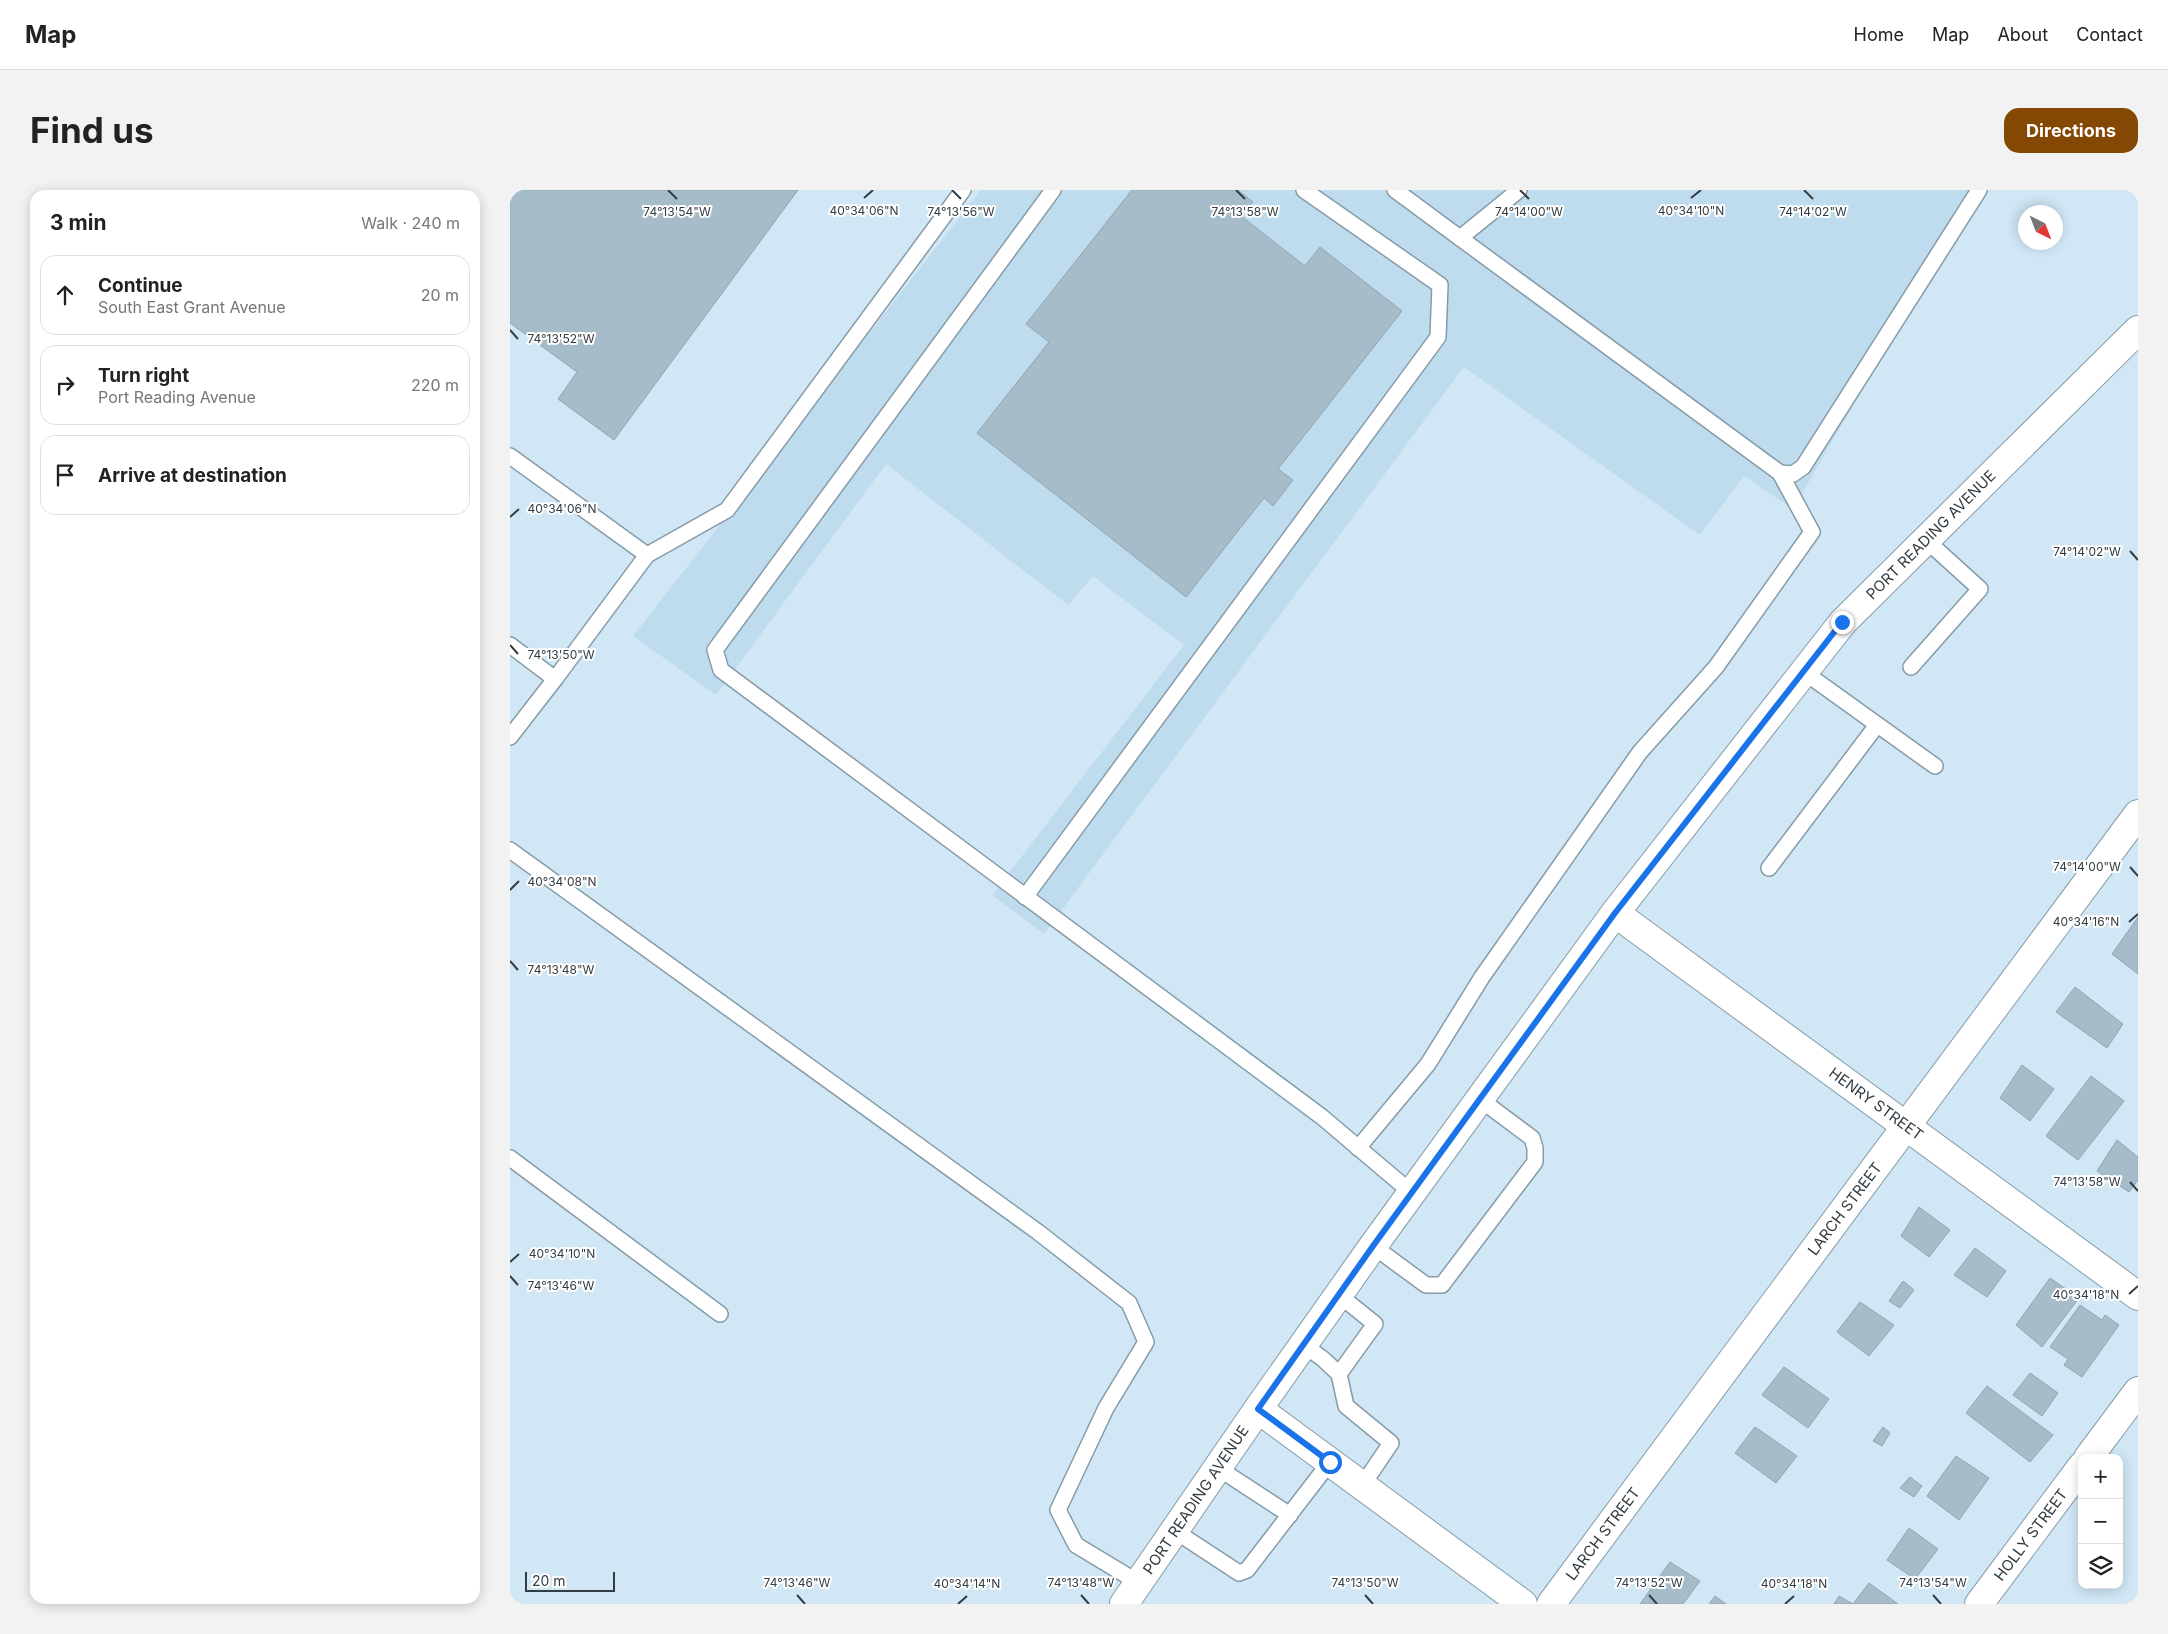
<!DOCTYPE html>
<meta charset="utf-8">
<style>
body{margin:0;font-family:Inter,sans-serif;background:#f2f2f2;color:#222}
.controls{position:absolute;right:15px;bottom:15px;display:grid;overflow:hidden;border-radius:10px;box-shadow:0 2px 12px #0003}
.controls button{width:45px;height:45px;display:grid;place-items:center;padding:0;border:0;border-bottom:1px solid #e0e0e0;background:#fff;color:#222;font:25px sans-serif}
.compass{position:absolute;left:1508px;top:15px;width:45px;height:45px;border-radius:50%;background:#fff;box-shadow:0 2px 12px #0003;rotate:138deg}
.scale{position:absolute;left:15px;bottom:12px;width:90px;box-sizing:border-box;padding-left:5px;border:2px solid #333c42;border-top:0;font-size:14px;line-height:18px;white-space:nowrap;color:#333c42;-webkit-text-stroke:4px #fff;paint-order:stroke}
.stop{position:absolute;width:15px;height:15px;margin:-11px;border:4px solid #1a73e8;border-radius:50%;background:#fff}
.stop.end{background:#1a73e8;border-color:#fff;box-shadow:0 1px 5px #0008}
.list{margin:0;padding:0;list-style:none}
h2{display:flex;justify-content:space-between;align-items:center;height:65px;margin:0;padding:0 20px;font-size:21px}
h2 small{font-size:16px;font-weight:400;color:#767676}
.list li{display:grid;grid-template-columns:32px 1fr auto;gap:15px;align-items:center;box-sizing:border-box;height:80px;margin:0 10px 10px;padding:0 10px;border:1px solid #e0e0e0;border-radius:15px}
.list b{display:block;font-size:19px;white-space:nowrap}
.list p{margin:0;font-size:16px;white-space:nowrap;color:#767676}
.list em{font-size:16px;font-style:normal;color:#767676}
.icon{flex:none;width:28px;height:28px;fill:none;stroke:currentColor;stroke-width:2;stroke-linecap:round;stroke-linejoin:round}
.map{position:relative;flex:none;width:1628px;height:1414px;overflow:hidden;border-radius:15px}
header{display:flex;align-items:center;gap:30px;box-sizing:border-box;height:70px;padding:0 25px;background:#fff;border-bottom:1px solid #e0e0e0}
header strong{font-size:24px}
nav{display:flex;gap:28px;margin-inline-start:auto;font-size:18px}
.intro{display:flex;align-items:center;justify-content:space-between;box-sizing:border-box;height:120px;padding:0 30px}
h1{margin:0;font-size:35px}
.button{padding:12px 22px;border-radius:15px;background:#854804;color:#fff;font-size:18px;font-weight:700}
main{display:flex;gap:30px;padding:0 30px}
aside{flex:1;background:#fff;border-radius:15px;box-shadow:0 2px 12px #0003}
.map>svg:first-child{display:block}
.built{fill:#bfdcee}
.building{fill:#a7bcc9;stroke:#90a5b2}
.lines{fill:none;stroke-linecap:round;stroke-linejoin:round}
.lane-casing{stroke:#869ba8;stroke-width:18}
.street-casing{stroke:#869ba8;stroke-width:30}
.secondary-casing{stroke:#869ba8;stroke-width:30}
.lane{stroke:#fff;stroke-width:15}
.street{stroke:#fff;stroke-width:28}
.secondary{stroke:#fff;stroke-width:28}
.route{stroke:#1a73e8;stroke-width:6}
.ticks{fill:none;stroke:#333c42;stroke-width:2}
.labels{text-anchor:middle;stroke-width:4;stroke-linejoin:round;paint-order:stroke}
.street-label{font-size:15px;fill:#333c42;stroke:#fff}
.ticks-label{font-size:12px;text-anchor:middle;fill:#333c42;stroke:#fff;stroke-width:4;stroke-linejoin:round;paint-order:stroke}
</style>
<header>
<strong>Map</strong>
<nav><a>Home</a><a>Map</a><a>About</a><a>Contact</a></nav>
</header>
<div class="intro"><h1>Find us</h1><a class="button">Directions</a></div>
<main>
<aside>
<h2>3 min<small>Walk · 240 m</small></h2>
<ul class="list">
<li><svg class="icon" aria-label="ahead" viewBox="0 0 24 24"><path d="M12 20V5M6 11l6-6 6 6"/></svg><div><b>Continue</b><p>South East Grant Avenue</p></div><em>20 m</em></li>
<li><svg class="icon" aria-label="right" viewBox="0 0 24 24"><path d="M7 20v-9h11M14 6l5 5-5 5"/></svg><div><b>Turn right</b><p>Port Reading Avenue</p></div><em>220 m</em></li>
<li><svg class="icon" aria-label="arrive" viewBox="0 0 24 24"><path d="M6 21V4h12l-3 4 3 4H6"/></svg><div><b>Arrive at destination</b></div></li>
</ul>
</aside>
<div class="map">
<svg width="1628" height="1414" viewBox="0 0 1628 1414">
<rect width="100%" height="100%" fill="#d1e7f5"/>
<polygon class="built" points="471,0 1468,0 1283,319 1234,286 1190,345 954,177 534,744 482,705 674,455 583,386 558,415 376,274 206,505 123,446"/>
<g class="building">
<polygon points="0,0 288,0 104,250 48,209 67,182 0,133"/>
<polygon points="622,0 728,0 743,12 731,26 795,76 810,57 892,121 768,279 783,290 763,316 754,308 676,407 467,243 539,152 516,134"/>
<polygon points="1628,727 1628,784 1602,764"/>
<polygon points="1565,797 1613,834 1597,858 1546,822"/>
<polygon points="1512,875 1544,899 1520,931 1490,908"/>
<polygon points="1581,886 1614,911 1568,970 1536,946"/>
<polygon points="1607,950 1628,967 1628,990 1619,1002 1587,981"/>
<polygon points="1409,1017 1440,1040 1419,1067 1391,1046"/>
<polygon points="1465,1058 1496,1081 1477,1107 1444,1085"/>
<polygon points="1540,1088 1569,1108 1532,1157 1506,1135"/>
<polygon points="1393,1091 1404,1100 1390,1118 1379,1111"/>
<polygon points="1350,1112 1384,1135 1359,1166 1327,1142"/>
<polygon points="1570,1115 1592,1130 1595,1125 1609,1135 1572,1187 1554,1175 1558,1169 1540,1157"/>
<polygon points="1274,1177 1319,1209 1298,1238 1252,1205"/>
<polygon points="1520,1183 1548,1203 1532,1226 1503,1205"/>
<polygon points="1477,1196 1543,1245 1520,1272 1456,1223"/>
<polygon points="1245,1237 1287,1266 1266,1293 1225,1263"/>
<polygon points="1373,1237 1380,1243 1372,1256 1363,1251"/>
<polygon points="1446,1266 1479,1288 1449,1330 1417,1306"/>
<polygon points="1400,1287 1412,1296 1404,1307 1390,1298"/>
<polygon points="1399,1338 1428,1359 1405,1389 1377,1370"/>
<polygon points="1160,1372 1190,1391 1173,1414 1130,1414"/>
<polygon points="1359,1393 1388,1414 1324,1414 1329,1406 1343,1414"/>
<polygon points="1205,1406 1216,1414 1199,1414"/>
</g>
<g class="lines">
<g class="lane-casing">
<g id="lane">
<polyline points="543,0 205,460 211,480 812,927 903,1004"/>
<polyline points="885,0 950,48 1009,0"/>
<polyline points="950,48 1270,283 1283,284 1293,277 1469,0"/>
<polyline points="0,266 137,365"/>
<polyline points="0,455 45,489 137,365 217,320 453,0"/>
<polyline points="1401,477 1470,399 1416,350"/>
<polyline points="1294,482 1425,576"/>
<polyline points="0,547 45,489"/>
<polyline points="0,660 528,1042 619,1113 636,1152 596,1218 548,1320 566,1355 629,1393"/>
<polyline points="1259,678 1367,535"/>
<polyline points="515,707 928,147 930,95 794,0"/>
<polyline points="848,958 918,874 972,787 1130,562 1206,477 1302,342 1270,283"/>
<polyline points="0,968 210,1124"/>
<polyline points="863,1056 916,1095 932,1095 1025,972 1025,958 1022,948 971,910"/>
<polyline points="794,1155 813,1169 829,1184 836,1216 881,1253 852,1296"/>
<polyline points="829,1184 865,1134 829,1105"/>
<polyline points="708,1278 780,1325"/>
<polyline points="665,1341 729,1383 737,1380 820,1272"/>
</g>
</g>
<g class="street-casing">
<g id="street">
<polyline points="1105,723 1628,1106"/>
<polyline points="748,1219 1013,1414"/>
<polyline points="1578,1268 1628,1201"/>
<polyline points="1041,1414 1628,624"/>
<polyline points="1469,1414 1572,1276"/>
</g>
</g>
<g class="secondary-casing">
<polyline id="secondary" points="614,1414 748,1219 863,1056 1105,723 1333,432 1628,140"/>
</g>
<use href="#lane" class="lane"/>
<use href="#street" class="street"/>
<use href="#secondary" class="secondary"/>
</g>
<g class="lines">
<polyline class="route" points="820,1272 748,1219 863,1056 1105,723 1332,432"/>
</g>
<path class="ticks" d="M158,0l9,9M442,0l9,9M726,0l9,9M1010,0l9,9M1294,0l9,9M354,8l9,-8M1181,8l10,-8M0,140l8,9M0,327l9,-8M1620,361l8,9M0,455l8,9M1620,677l8,9M0,700l9,-9M1619,732l9,-8M0,771l8,9M1620,992l8,9M0,1072l9,-8M0,1086l8,9M1619,1104l9,-8M287,1405l8,9M571,1405l8,9M855,1405l8,9M1139,1405l8,9M1423,1405l8,9M448,1414l9,-8M1275,1414l9,-8"/>
<g class="labels">
<g class="street-label">
<text transform="translate(1421 345) rotate(-45)" y="5">PORT READING AVENUE</text>
<text transform="translate(1366 914) rotate(36)" y="5">HENRY STREET</text>
<text transform="translate(1335 1019) rotate(-53)" y="5">LARCH STREET</text>
<text transform="translate(686 1310) rotate(-56)" y="5">PORT READING AVENUE</text>
<text transform="translate(1093 1344) rotate(-53)" y="5">LARCH STREET</text>
<text transform="translate(1521 1345) rotate(-53)" y="5">HOLLY STREET</text>
</g>
</g>
<g class="ticks-label">
<text x="354" y="25">40°34'06"N</text>
<text x="1181" y="25">40°34'10"N</text>
<text x="167" y="26">74°13'54"W</text>
<text x="451" y="26">74°13'56"W</text>
<text x="735" y="26">74°13'58"W</text>
<text x="1019" y="26">74°14'00"W</text>
<text x="1303" y="26">74°14'02"W</text>
<text x="51" y="153">74°13'52"W</text>
<text x="52" y="323">40°34'06"N</text>
<text x="1577" y="366">74°14'02"W</text>
<text x="51" y="469">74°13'50"W</text>
<text x="1577" y="681">74°14'00"W</text>
<text x="52" y="696">40°34'08"N</text>
<text x="1576" y="736">40°34'16"N</text>
<text x="51" y="784">74°13'48"W</text>
<text x="1577" y="996">74°13'58"W</text>
<text x="52" y="1068">40°34'10"N</text>
<text x="51" y="1100">74°13'46"W</text>
<text x="1576" y="1109">40°34'18"N</text>
<text x="287" y="1397">74°13'46"W</text>
<text x="571" y="1397">74°13'48"W</text>
<text x="855" y="1397">74°13'50"W</text>
<text x="1139" y="1397">74°13'52"W</text>
<text x="1423" y="1397">74°13'54"W</text>
<text x="457" y="1398">40°34'14"N</text>
<text x="1284" y="1398">40°34'18"N</text>
</g>
</svg>
<div class="controls">
<button>+</button>
<button>−</button>
<button><svg class="icon" aria-label="layers" viewBox="0 0 24 24"><path d="M12 4l9 5-9 5-9-5zM3 14l9 5 9-5"/></svg></button>
</div>
<svg class="compass" viewBox="-18 -18 36 36"><path d="M0-13l5 13h-10z" fill="#e53935"/><path d="M0 13l5-13h-10z" fill="#767676"/></svg>
<div class="scale">20 m</div>
<div class="stop" style="left:820px;top:1272px"></div>
<div class="stop end" style="left:1332px;top:432px"></div>
</div>
</main>
